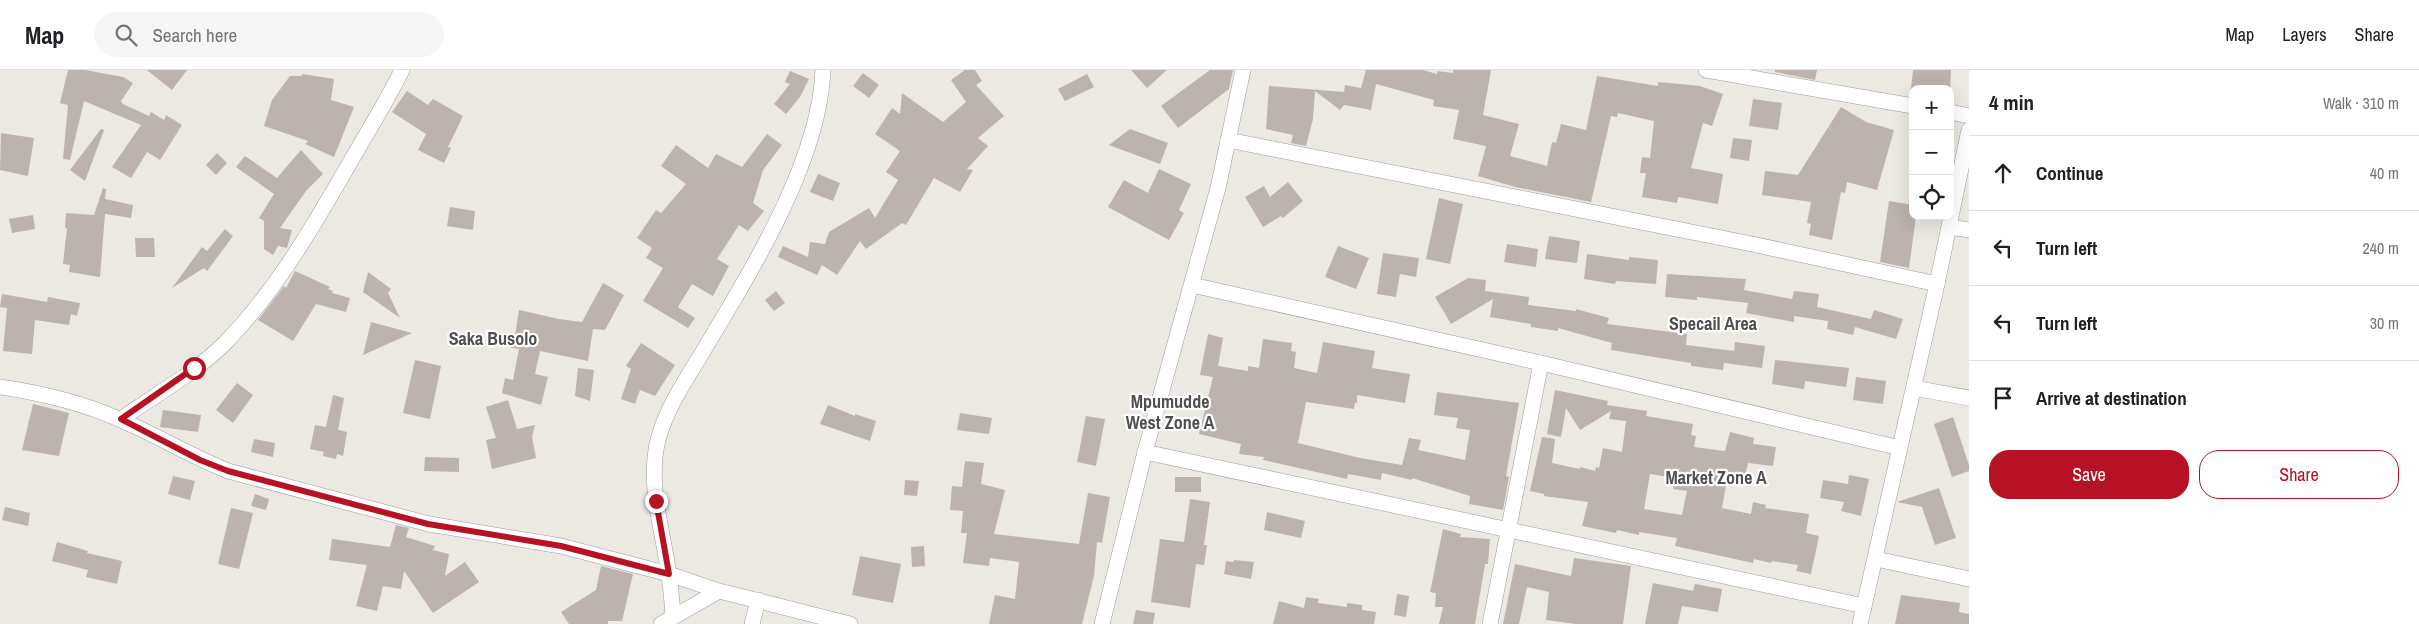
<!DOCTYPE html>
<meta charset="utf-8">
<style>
body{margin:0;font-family:"Archivo Narrow",sans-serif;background:#f6f6f6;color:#202124}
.controls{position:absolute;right:15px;top:15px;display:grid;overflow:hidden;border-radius:10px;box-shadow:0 5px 20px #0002}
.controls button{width:45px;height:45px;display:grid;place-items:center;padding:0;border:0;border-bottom:1px solid #e0e0e0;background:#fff;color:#202124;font:25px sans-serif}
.stop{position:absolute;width:15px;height:15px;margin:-11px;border:4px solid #b61223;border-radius:50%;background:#fff}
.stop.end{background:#b61223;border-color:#fff;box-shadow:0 1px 5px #0008}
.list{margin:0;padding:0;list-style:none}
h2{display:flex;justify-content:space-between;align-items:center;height:65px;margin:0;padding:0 20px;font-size:21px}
h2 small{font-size:16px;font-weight:400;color:#757577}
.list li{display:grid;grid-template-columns:32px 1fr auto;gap:15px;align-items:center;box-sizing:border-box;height:75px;padding:0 20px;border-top:1px solid #e0e0e0}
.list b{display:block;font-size:19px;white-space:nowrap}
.list em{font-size:16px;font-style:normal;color:#757577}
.actions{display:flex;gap:10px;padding:15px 20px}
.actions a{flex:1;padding:11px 0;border:1px solid #b61223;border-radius:20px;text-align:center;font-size:18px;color:#b61223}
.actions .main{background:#b61223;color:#fff}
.icon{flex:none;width:28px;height:28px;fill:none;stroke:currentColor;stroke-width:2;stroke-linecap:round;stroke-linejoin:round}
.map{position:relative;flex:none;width:1969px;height:554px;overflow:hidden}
header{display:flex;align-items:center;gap:30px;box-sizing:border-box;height:70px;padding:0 25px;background:#fff;border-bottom:1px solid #e0e0e0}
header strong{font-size:24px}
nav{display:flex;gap:28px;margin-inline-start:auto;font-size:18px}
.search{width:350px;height:45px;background:#f6f6f6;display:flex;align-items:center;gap:12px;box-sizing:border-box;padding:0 18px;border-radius:28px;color:#757577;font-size:19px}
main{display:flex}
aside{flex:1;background:#fff}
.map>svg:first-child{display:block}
.building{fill:#bcb3af;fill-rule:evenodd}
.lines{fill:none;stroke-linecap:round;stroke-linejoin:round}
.minor-casing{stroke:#9d9d9d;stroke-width:16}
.minor{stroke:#fff;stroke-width:15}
.route{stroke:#b61223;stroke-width:6}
.labels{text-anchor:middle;stroke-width:4.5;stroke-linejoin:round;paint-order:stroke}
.quarter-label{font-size:18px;font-weight:bold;fill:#4f4f4f;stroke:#fff}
</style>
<header>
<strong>Map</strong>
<div class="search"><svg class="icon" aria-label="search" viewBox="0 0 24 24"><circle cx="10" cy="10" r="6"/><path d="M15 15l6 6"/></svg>Search here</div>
<nav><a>Map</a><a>Layers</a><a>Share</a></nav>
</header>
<main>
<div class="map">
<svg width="1969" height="554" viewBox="0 0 1969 554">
<rect width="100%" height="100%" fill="#ece8e2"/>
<g class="building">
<polygon points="68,0 85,0 123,7 133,13 121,31 123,34 149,46 151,42 164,50 166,45 182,55 160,90 147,82 131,108 112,97 141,55 84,31 70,90 63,89 68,35 60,33"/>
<polygon points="147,0 187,0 172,20"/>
<polygon points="965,0 975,0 982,11 976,15 1004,46 978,68 988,76 967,99 973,100 960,122 934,108 906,155 902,153 866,179 860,171 837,205 822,195 817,205 778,187 783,176 808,187 810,172 825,174 829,162 869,138 875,148 898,110 886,102 900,81 875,64 892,38 900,44 902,23 943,52 966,32 951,10"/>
<polygon points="1131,0 1167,0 1147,18"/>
<polygon points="1210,0 1233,0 1229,19 1178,58 1161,36"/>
<polygon points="1366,0 1423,0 1437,4 1437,1 1453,3 1453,0 1491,0 1483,45 1519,54 1510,86 1547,96 1552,72 1556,73 1561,54 1586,60 1597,6 1658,16 1658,12 1700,16 1723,24 1712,56 1703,53 1691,98 1723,104 1718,134 1678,127 1677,133 1642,127 1646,103 1640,103 1642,87 1650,88 1654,51 1618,43 1617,47 1611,46 1591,132 1515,117 1478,106 1486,76 1453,69 1459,40 1433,36 1434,30 1376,14 1371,40 1344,35 1340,40 1315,21 1313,49 1306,76 1291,73 1293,65 1266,59 1269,16 1344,22 1345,15 1361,18"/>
<polygon points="1775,0 1817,0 1815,10 1775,2"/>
<polygon points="1913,0 1951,0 1950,19 1911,19"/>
<polygon points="790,1 809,9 800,27 786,44 774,34 790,14 785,12"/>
<polygon points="863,3 879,15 869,28 853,16"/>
<polygon points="302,4 334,9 331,30 354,37 334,87 305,74 308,71 264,56 272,30 290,6 302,6"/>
<polygon points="1087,4 1094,17 1065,31 1058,19"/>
<polygon points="407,21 428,35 433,29 463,46 448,77 451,78 444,93 418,80 426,64 392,42"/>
<polygon points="1753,29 1782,33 1778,60 1749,56"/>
<polygon points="1841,37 1866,52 1894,60 1877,120 1847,112 1845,123 1841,122 1832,170 1809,165 1811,154 1807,153 1811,132 1762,125 1765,101 1798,105"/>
<polygon points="101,59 104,60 85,111 70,100"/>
<polygon points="1130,59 1168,73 1160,94 1109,75"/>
<polygon points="1,63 34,68 28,106 0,100"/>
<polygon points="767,64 782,75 763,100 753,133 764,141 748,161 739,155 717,189 729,196 713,226 692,214 678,237 695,248 688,258 643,231 663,198 646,188 652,178 637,168 656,140 661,143 686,114 661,96 676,75 708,98 716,84 742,97"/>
<polygon points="1733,68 1752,70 1749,91 1730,88"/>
<polygon points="301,80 323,104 306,121 280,158 292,160 287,178 278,176 273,185 264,179 264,151 259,148 274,124 236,97 245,86 277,108"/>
<polygon points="217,83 227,93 216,105 206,95"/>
<polygon points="1159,99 1191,114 1179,140 1184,143 1169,170 1108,137 1124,110 1148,123"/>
<polygon points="818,104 840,113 833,131 810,122"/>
<polygon points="1288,112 1303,131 1283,148 1281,146 1263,157 1245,127 1264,116 1270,127"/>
<polygon points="103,118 106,119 105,129 133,135 131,148 105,144 100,207 69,202 70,195 63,194 67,158 65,158 66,143 94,145"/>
<polygon points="1439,128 1463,134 1450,194 1426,189"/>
<polygon points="1889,131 1913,135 1913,146 1916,146 1909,198 1880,192"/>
<polygon points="450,137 475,141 473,160 447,156"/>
<polygon points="33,145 35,159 12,163 9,149"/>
<polygon points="225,159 233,166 207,201 204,198 172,218 202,177 207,181"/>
<polygon points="1549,166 1580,171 1577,193 1545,189"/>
<polygon points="135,168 154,168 155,187 136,187"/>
<polygon points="1507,174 1538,179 1536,197 1504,192"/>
<polygon points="1338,176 1369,188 1356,219 1325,207"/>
<polygon points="1383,183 1419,188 1416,207 1400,204 1396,227 1377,224"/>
<polygon points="1587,184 1629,190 1629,187 1658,190 1656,214 1616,211 1615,214 1584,209"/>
<polygon points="295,201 330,217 328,219 333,221 332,223 350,228 346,242 316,234 293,271 258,250 284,216 286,218"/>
<polygon points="368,202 391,219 388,223 400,248 363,222"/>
<polygon points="1667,204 1746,209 1744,220 1792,229 1794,221 1819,224 1817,237 1871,249 1874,240 1903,249 1896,269 1855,257 1853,265 1827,259 1828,251 1794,246 1794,252 1746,243 1748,233 1697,227 1697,230 1665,227"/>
<polygon points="1468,208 1486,210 1485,221 1529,227 1528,235 1576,241 1576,239 1609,248 1607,254 1687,264 1686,275 1734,281 1735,272 1765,276 1762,298 1724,293 1723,300 1691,296 1691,293 1611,280 1612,273 1558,258 1558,261 1531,257 1531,254 1490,247 1493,229 1451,254 1435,227"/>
<polygon points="603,213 624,225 605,260 593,259 588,291 540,281 535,304 548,307 541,335 502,323 505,308 513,310 519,279 511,278 516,260 519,240 559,249 582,252"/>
<polygon points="776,221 785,233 774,241 765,230"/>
<polygon points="2,224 47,232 48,227 80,233 77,246 71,244 69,255 35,250 32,284 3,281 7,238 0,237"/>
<polygon points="371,252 412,263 363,285"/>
<polygon points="1208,264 1223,268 1218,296 1248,301 1248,296 1259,298 1263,269 1292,273 1291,281 1296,282 1294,298 1317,303 1323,272 1375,281 1372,298 1410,304 1405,333 1357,325 1357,333 1355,333 1354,339 1306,332 1298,373 1360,388 1402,395 1409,368 1421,370 1418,380 1465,390 1470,360 1456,358 1458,348 1434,345 1437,322 1519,333 1506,406 1509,407 1503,440 1469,434 1470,426 1412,408 1412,410 1382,403 1381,410 1348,404 1347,409 1263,390 1264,387 1239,384 1241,374 1199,364 1213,307 1200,305"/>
<polygon points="641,273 675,295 655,326 640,320 635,334 621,329 631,299 626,296"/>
<polygon points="415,290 441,296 430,349 403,343"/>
<polygon points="1775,290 1849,298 1846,317 1805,311 1804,319 1772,314"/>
<polygon points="578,298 594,300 590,331 575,326"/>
<polygon points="1856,307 1886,311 1883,334 1853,330"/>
<polygon points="237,313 253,325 233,353 216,340"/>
<path d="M1555,320l53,11 -1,4 40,6 -1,5 47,8 -2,11 5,1 -2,11 31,4 5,-19 24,6 -1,6 23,3 -3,19 -25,-3 -5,21 -16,-4 -5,28 29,6 2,-12 13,3 -1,3 44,6 -3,19 13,3 -8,38 -15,-3 2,-6 -26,-4 -1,2 -17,-4 -1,4 -78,-17 2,-8 -38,-6v3l-22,-5 -1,3 -34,-7 6,-24 -44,-6v-2l-14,-3 12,-54 13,2 -3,24 28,6v-2l15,4 1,-4 3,1 4,-20 19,4 4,-31 -17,-2 2,-8 -31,19 -14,-22 -5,29 -14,-3zM1650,404l25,4 -2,11 14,2 -5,24 -38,-6z"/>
<polygon points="333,325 344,328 338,360 347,362 343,386 337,384 336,389 323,386 324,382 310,379 315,355 326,357"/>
<polygon points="508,330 517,359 535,355 532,367 536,388 492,399 486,370 496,368 486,337"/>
<polygon points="33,334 69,343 59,386 22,380"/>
<polygon points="828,335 855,346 855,344 876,351 870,371 820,354"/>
<polygon points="163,340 201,345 198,362 160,357"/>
<polygon points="960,343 992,348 989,364 957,360"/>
<polygon points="1086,346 1105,349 1096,396 1077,392"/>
<polygon points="1953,347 1969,395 1969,401 1952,407 1934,354"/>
<polygon points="254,369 275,373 273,387 251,382"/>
<polygon points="425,387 459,388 459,402 424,401"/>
<polygon points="965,391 984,393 981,414 1005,420 994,464 1079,474 1088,423 1110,427 1102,473 1097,472 1094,506 1082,554 989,554 995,525 1015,529 1019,492 990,488 989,496 963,493 967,463 961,463 963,441 950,440 952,416 962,417"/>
<polygon points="1849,405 1869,409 1861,446 1841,441 1844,432 1820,428 1823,410 1848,414"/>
<polygon points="173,406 195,411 190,430 168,424"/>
<rect x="1175" y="407" width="26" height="15"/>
<polygon points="905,410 919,411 917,426 904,425"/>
<polygon points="1939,418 1956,468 1935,475 1922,437 1897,432"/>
<polygon points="255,424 269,429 266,440 251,436"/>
<polygon points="1190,429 1210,432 1204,475 1207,475 1204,495 1196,494 1190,538 1151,532 1160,469 1184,472"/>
<polygon points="5,437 30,443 28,456 2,450"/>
<polygon points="231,438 253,443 239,499 218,494"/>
<polygon points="1267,442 1305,451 1301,468 1264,460"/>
<polygon points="396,455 409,458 406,467 435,476 433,480 449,484 445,506 465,492 479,512 433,543 404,501 401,519 383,516 377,541 356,536 367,495 329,490 332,469 390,477"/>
<polygon points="1443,459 1461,464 1460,467 1490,469 1488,494 1485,494 1475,554 1439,554 1443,537 1435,537 1436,523 1430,522"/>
<polygon points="57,472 88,481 87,483 122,491 117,514 86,507 88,500 52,491"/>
<polygon points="924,476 925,496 912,497 911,477"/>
<polygon points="860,486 901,494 893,533 852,525"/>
<polygon points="1574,488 1631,496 1623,554 1576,554 1546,550 1549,522 1527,517 1519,554 1503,554 1515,494 1571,506"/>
<polygon points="1234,490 1254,492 1251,509 1224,504 1226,491 1233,492"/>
<polygon points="601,496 633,504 622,551 608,551 608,554 569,554 561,542 596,520"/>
<polygon points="1653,513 1693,521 1695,514 1722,519 1718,542 1682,536 1678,554 1645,554"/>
<polygon points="1397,524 1409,526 1406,547 1394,545"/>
<polygon points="1901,525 1960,533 1959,542 1969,544 1969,554 1895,554"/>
<polygon points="1306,527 1319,529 1318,533 1347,537 1347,533 1362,535 1362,540 1376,542 1374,554 1273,554 1279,531 1304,538"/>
<polygon points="1136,540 1155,543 1153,554 1133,554"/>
</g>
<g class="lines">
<g class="minor-casing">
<g id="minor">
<polyline points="1706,0 1913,36"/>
<polyline points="1950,42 1969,46"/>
<polyline points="1228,70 1752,174 1937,214"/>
<polyline points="1950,157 1969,160"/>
<polyline points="1192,215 1541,293 1900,378"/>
<path d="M0,317c41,6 83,16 121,33 37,16 70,36 107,51l201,53 132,22 108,28 50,17 131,33"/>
<polyline points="1914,318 1969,328"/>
<path d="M121,349c34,-24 74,-46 104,-76 51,-52 87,-115 123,-177 18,-32 38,-63 54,-96"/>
<polyline points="1145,382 1864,536"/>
<polyline points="1876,489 1969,509"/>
<path d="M673,546c-1,-14 -2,-27 -4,-41 -6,-44 -22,-91 -11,-135 9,-35 32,-66 50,-97 45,-75 112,-184 115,-273"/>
<polyline points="661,554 719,521"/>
<polyline points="752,554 758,530"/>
<polyline points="1102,554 1145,382 1218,118 1243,0"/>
<polyline points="1490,554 1541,293"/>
<polyline points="1860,554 1937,214 1969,60"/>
</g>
</g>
<use href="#minor" class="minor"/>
</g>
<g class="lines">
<polyline class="route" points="194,298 121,349 200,390 228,401 428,454 561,476 669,504 656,431"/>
</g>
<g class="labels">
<g class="quarter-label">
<text x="1713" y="260">Specail Area</text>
<text x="493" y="275">Saka Busolo</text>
<text x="1170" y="338">Mpumudde<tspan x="1170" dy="21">West Zone A</tspan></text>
<text x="1716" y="414">Market Zone A</text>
</g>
</g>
</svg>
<div class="controls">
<button>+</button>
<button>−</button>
<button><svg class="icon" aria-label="locate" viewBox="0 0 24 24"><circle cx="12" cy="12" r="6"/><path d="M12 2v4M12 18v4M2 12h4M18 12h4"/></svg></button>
</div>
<div class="stop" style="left:194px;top:298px"></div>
<div class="stop end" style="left:656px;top:431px"></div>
</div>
<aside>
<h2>4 min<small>Walk · 310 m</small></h2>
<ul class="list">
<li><svg class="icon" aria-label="ahead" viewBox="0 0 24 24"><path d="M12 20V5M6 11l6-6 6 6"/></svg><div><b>Continue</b></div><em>40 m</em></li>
<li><svg class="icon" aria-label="left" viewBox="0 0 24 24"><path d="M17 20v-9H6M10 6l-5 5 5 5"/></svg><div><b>Turn left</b></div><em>240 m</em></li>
<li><svg class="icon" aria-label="left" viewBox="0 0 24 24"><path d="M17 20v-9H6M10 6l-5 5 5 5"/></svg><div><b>Turn left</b></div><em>30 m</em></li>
<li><svg class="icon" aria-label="arrive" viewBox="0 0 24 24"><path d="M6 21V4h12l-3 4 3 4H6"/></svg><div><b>Arrive at destination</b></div></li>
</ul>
<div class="actions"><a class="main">Save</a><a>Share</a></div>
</aside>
</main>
